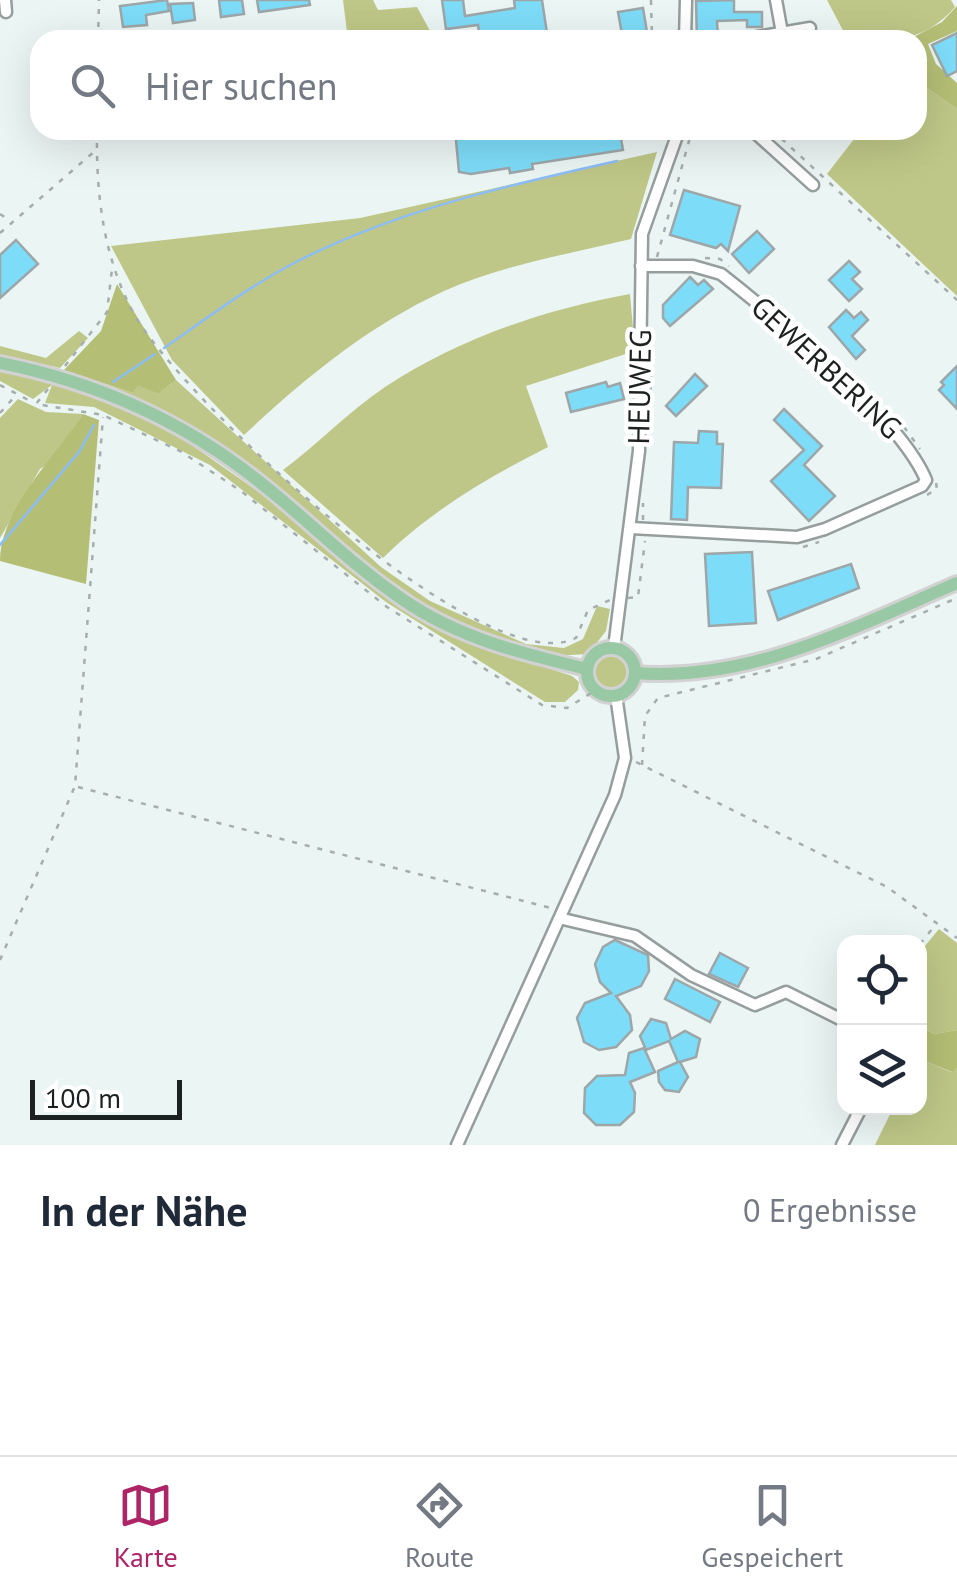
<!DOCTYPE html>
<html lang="de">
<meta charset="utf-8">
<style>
body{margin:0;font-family:"PT Sans",sans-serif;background:#f2f2f3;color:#1f2937}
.controls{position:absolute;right:30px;bottom:30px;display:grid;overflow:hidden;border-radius:20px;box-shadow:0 10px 40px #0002}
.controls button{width:90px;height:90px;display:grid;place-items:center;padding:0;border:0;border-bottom:2px solid #e0e1e3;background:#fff;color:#1f2937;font:50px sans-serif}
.scale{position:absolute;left:30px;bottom:25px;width:152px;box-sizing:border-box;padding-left:10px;border:5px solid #1d2020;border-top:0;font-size:28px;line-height:35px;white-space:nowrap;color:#1d2020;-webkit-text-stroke:8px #fff;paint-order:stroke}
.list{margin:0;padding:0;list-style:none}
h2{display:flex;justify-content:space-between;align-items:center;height:130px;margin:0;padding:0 40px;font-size:42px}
h2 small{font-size:32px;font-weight:400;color:#747a83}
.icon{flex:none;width:55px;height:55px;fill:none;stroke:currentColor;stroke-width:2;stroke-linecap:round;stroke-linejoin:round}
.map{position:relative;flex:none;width:957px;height:1145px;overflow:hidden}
.search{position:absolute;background:#fff;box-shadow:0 10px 40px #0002;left:30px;right:30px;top:30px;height:110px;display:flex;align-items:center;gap:25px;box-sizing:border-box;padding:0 35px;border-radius:30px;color:#747a83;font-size:38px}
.sheet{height:310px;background:#fff}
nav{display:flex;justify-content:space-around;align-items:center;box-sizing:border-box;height:140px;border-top:2px solid #e0e1e3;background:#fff;font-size:28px;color:#747a83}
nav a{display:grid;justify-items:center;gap:5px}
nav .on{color:#ad2467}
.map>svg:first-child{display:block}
.green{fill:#bec787}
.forest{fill:#b4be74}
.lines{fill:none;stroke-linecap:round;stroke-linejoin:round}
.stream{stroke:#8cbdf7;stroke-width:2.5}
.building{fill:#7ddcf8;stroke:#9da6a8;stroke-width:2.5}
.minor-casing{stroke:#959e9d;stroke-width:15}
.major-casing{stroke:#d2d2d2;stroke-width:18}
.path{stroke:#a6aead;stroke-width:2.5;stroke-dasharray:5 8;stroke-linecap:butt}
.minor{stroke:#fff;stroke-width:10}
.major{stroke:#99c8a4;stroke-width:12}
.labels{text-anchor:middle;stroke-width:9;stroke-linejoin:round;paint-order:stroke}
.street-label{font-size:30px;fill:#1d2020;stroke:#fff}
</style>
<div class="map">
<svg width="957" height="1145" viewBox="0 0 957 1145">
<rect width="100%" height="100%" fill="#ebf5f3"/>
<g class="green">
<polygon points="343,0 373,0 378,10 417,7 435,40 348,40"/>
<path d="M827,0h124l4,7c-33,37 -62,33 -107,33z"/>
<polygon points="917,81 957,109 957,296 827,174 861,130 917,130"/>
<path d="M657,152l-26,87c-62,15 -129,26 -187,52 -76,35 -139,87 -200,144l-72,-75 -61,-114 249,-28z"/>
<path d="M630,294l5,57 -109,35 22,61c-61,31 -116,63 -165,111l-100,-88c35,-26 66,-59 102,-83 75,-49 158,-77 245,-93z"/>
<polygon points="79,331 88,338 60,368 0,355 0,346 46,358"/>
<polygon points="0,369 114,402 176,434 476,644 572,676 579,682 578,690 565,702 545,702 386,602 210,465 94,407 45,403 52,385 33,399 0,381"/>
<polygon points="64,371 133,393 138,384 158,394 176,380 381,567 430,601 526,644 564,648 583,639 597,606 610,609 606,631 588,654 552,656 478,632 434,611 348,550 261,477 61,373"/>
<polygon points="18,399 46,412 83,414 52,461 40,469 0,538 0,418"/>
<circle cx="612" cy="672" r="17"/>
<polygon points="939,929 957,943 957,1030 935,1034 920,1028 920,952"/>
<polygon points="920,1059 951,1072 957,1068 957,1145 875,1145 893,1108 920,1108"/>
</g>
<g class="forest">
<polygon points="957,6 957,31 928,44 936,64 957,83 957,109 917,81 917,40 908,40 942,22"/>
<polygon points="117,284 176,380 158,394 138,385 133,393 64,370 101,331"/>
<path d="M83,414l16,6 -13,164 -86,-23c0,-52 56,-105 83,-147z"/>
<polygon points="920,1028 935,1034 957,1030 957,1068 952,1072 920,1059"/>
</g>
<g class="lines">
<g class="stream">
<path d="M164,348c43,-30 87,-63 134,-87 100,-51 211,-76 319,-100"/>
<polyline points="113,382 155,354"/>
<polyline points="0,545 79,452 94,425"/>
</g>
</g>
<g class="building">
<polygon points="167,0 169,11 146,15 147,25 123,27 120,6"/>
<polygon points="219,0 242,0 244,14 221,17"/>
<polygon points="257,0 309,0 310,5 259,12"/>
<polygon points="442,0 463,0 465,16 515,8 514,0 542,0 548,40 480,40 478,25 446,29"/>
<polygon points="734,0 734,12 762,12 762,27 747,27 747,20 717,21 718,40 697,40 696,1"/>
<polygon points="193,3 195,20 173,23 170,4"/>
<polygon points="643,8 648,38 623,40 618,12"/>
<polygon points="957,33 957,71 947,76 932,45"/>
<polygon points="455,130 613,130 614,135 620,133 623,150 532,164 533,169 510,173 509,168 471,174 459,172"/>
<polygon points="684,190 740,206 728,251 721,244 716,248 670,235"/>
<polygon points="757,231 774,249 749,273 732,254"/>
<polygon points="16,240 38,264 0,298 0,255"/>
<polygon points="849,261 860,272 852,279 862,289 849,301 829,280"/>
<polygon points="690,277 698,285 704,280 713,289 670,326 663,318 663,305"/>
<polygon points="846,310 854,318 861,312 868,320 852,336 865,350 856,359 829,327"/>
<polygon points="957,366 957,409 939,390 944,385 941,382"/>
<polygon points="695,374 707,386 676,416 666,406"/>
<polygon points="606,382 608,387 620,383 624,399 571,412 566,393"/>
<polygon points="784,409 822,446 804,465 835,496 809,521 771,481 804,450 774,420"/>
<polygon points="699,431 717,432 717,444 723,444 721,488 688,487 687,520 671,519 674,442 698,443"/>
<polygon points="752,552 756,623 709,626 705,554"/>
<polygon points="851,564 859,588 778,620 768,591"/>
<polygon points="615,940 648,955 649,971 641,986 616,996 630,1015 632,1030 616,1047 599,1050 584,1042 577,1018 585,1003 611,993 600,982 595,964 603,947"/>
<polygon points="720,953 748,968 738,987 709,974"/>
<polygon points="675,979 720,1002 710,1022 665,999"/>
<polygon points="651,1019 666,1023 671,1039 685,1031 700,1039 696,1057 680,1062 688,1077 679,1092 665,1090 659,1082 658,1071 678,1062 669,1041 646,1050 640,1036"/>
<polygon points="644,1048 655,1072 630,1082 635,1093 634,1112 620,1125 596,1125 584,1113 585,1088 597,1076 625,1075 629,1053"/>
</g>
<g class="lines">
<g class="minor-casing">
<g id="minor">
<polyline points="5,0 6,12"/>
<polyline points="776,0 782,33"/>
<polyline points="745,39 810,28"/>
<polyline points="685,40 686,0"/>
<polyline points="752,130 813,185"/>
<path d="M631,528l166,9 28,-8 97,-43 4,-6c-26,-63 -148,-161 -205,-206l-28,-8h-52"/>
<polyline points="614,648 639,451 642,234 679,130"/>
<polyline points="563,919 635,936 691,975 755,1005 786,992 844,1021"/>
<polyline points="457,1145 615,795 625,758 616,695"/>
<polyline points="842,1145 861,1108"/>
</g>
</g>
<g class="major-casing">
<g id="major">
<path d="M0,363c95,19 185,59 261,120 48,38 91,82 141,116 56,39 121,55 185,70"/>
<circle cx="611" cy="672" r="24"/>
<path d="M635,673c116,9 219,-46 322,-90"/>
</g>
</g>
<g class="path">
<polyline points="651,0 652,40"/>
<polyline points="505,33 506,40"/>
<polyline points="98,40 99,0"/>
<path d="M97,130c-1,64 6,127 37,184 44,80 349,371 442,324l12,-28 22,-10"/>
<polyline points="772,130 957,300"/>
<polyline points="0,214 11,221"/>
<polyline points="0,233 95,151"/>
<polyline points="657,257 692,130"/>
<polyline points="705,258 720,259 729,266"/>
<polyline points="65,366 107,312 112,269"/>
<polyline points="0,385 34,403"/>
<polyline points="48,389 36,404 103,415 180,451 241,491 387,607 542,705 567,708 596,690"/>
<polyline points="0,413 16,395"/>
<polyline points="904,427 920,449"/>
<polyline points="650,430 651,368"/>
<polyline points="927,495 937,489 936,483"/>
<polyline points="643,520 643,503"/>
<polyline points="803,547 819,542"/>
<polyline points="628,598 638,597 645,541"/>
<polyline points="636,762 887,887 957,938"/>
<polyline points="642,765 645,716 658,698 816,659 957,598"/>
<polyline points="78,787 555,909"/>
<polyline points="920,944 937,923"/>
<polyline points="0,960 75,786 103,417"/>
</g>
<use href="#minor" class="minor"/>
<use href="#major" class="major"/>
</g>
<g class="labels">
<g class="street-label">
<text transform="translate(826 368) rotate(43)" y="10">GEWERBERING</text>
<text transform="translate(640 387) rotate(-89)" y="10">HEUWEG</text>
</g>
</g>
</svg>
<div class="controls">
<button><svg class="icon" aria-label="locate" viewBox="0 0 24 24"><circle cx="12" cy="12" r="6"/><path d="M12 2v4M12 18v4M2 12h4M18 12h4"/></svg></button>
<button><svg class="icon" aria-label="layers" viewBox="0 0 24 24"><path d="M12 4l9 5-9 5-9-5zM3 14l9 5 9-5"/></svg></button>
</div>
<div class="scale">100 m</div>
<div class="search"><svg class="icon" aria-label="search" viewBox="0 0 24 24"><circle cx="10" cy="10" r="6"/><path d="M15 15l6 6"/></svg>Hier suchen</div>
</div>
<section class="sheet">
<h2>In der Nähe<small>0 Ergebnisse</small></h2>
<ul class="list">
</ul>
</section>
<nav>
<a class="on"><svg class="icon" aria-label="map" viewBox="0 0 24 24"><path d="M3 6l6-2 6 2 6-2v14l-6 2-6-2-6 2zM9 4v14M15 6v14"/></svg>Karte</a>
<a><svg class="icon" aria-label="directions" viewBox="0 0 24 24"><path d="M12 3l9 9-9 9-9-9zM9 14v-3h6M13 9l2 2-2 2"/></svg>Route</a>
<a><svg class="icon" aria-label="saved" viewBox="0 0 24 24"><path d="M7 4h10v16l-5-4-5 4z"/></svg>Gespeichert</a>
</nav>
